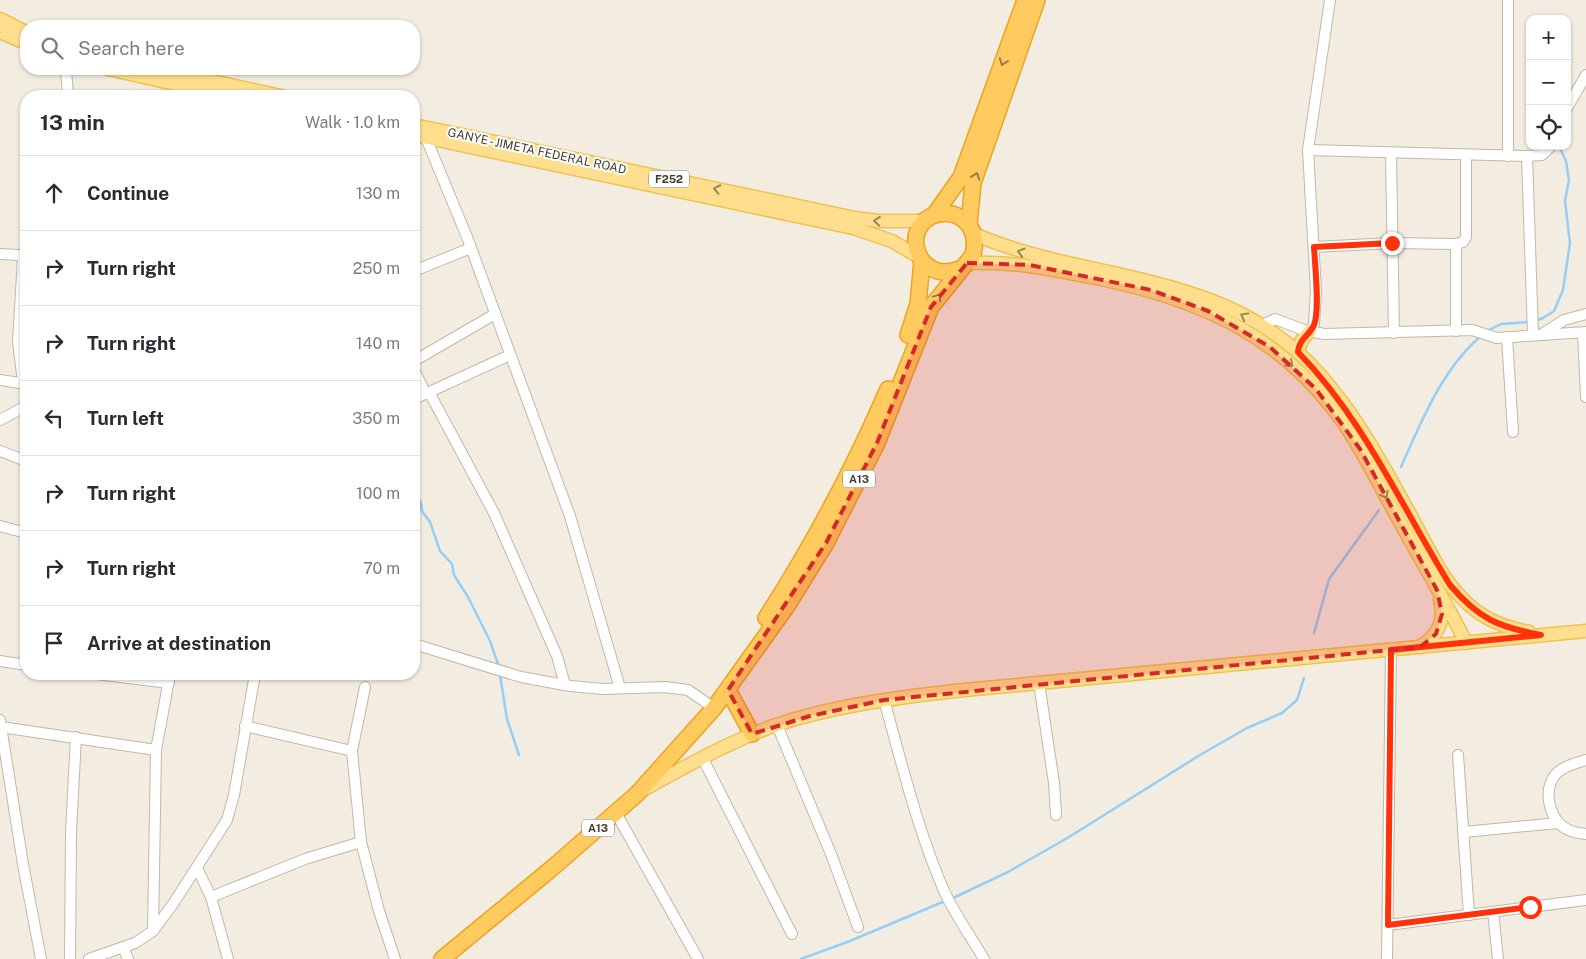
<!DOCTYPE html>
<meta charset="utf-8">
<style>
body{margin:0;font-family:"Public Sans",sans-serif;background:#f7f7f7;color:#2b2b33}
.controls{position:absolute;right:15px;top:15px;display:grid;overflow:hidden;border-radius:10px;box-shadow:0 1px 4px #0004}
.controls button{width:45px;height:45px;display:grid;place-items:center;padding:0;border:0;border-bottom:1px solid #e1e1e2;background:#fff;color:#2b2b33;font:25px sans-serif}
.stop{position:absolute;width:15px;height:15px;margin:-11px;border:4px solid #ff320b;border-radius:50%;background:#fff}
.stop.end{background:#ff320b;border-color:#fff;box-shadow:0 1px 5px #0008}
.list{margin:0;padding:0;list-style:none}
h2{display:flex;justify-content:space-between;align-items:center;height:65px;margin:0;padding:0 20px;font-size:21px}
h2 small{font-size:16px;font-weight:400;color:#7c7c81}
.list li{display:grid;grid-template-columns:32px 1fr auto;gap:15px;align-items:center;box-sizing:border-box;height:75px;padding:0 20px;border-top:1px solid #e1e1e2}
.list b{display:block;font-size:19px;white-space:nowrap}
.list em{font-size:16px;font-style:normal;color:#7c7c81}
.icon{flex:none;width:28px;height:28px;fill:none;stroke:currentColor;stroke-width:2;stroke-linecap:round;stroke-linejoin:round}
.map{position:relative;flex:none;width:1586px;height:959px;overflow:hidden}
.search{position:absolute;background:#fff;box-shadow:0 1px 4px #0004;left:20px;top:20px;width:400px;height:55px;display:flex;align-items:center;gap:12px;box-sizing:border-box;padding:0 18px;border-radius:20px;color:#7c7c81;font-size:19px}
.panel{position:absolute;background:#fff;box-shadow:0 1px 4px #0004;left:20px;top:90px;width:400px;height:590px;border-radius:20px}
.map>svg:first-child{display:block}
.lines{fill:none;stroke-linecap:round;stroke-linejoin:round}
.stream{stroke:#95cef7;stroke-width:2.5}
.minor-casing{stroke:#c1b8a5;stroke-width:12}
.major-casing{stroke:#f0c151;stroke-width:15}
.highway-casing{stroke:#eda320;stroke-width:18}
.minor{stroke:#fff;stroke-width:10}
.major{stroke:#ffdf8d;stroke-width:12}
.highway{stroke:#ffcb5f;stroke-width:15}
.oneway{stroke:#987d46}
.oneway2{stroke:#98865a}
.route{stroke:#ff320b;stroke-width:6}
.marked{fill:#d62828;fill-opacity:0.2;stroke:#d62828;stroke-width:4;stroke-dasharray:10 6;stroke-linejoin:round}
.labels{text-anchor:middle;stroke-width:4;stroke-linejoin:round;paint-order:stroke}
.shield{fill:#fff;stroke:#7c776f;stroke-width:1}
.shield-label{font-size:11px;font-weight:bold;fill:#443d31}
.street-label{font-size:12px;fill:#443d31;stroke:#fff}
</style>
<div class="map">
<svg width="1586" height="959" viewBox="0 0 1586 959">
<rect width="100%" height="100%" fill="#f3ede1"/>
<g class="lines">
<g class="stream">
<polyline points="1567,118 1571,110"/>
<polyline points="1535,321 1543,318 1554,311 1563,290 1570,243 1565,201 1569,180 1566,161 1559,146"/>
<polyline points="1487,331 1501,324 1530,322"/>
<path d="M1401,467c20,-45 41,-98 80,-131"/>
<polyline points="414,490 421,503 422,511 430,522 440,551 452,564 454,575 468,597 490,641 499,667"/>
<polyline points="1314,633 1329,579 1379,510"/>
<polyline points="500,675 507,719 519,755"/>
<polyline points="951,899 1008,872 1069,837 1200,755 1247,728 1282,713 1297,700 1304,678"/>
<polyline points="801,959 850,941 945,901"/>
</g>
<g class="minor-casing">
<g id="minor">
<polyline points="66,69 68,96"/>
<polyline points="1567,108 1586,75"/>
<polyline points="426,138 467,237 570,516 620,688"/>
<polyline points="1308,150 1527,156 1542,155 1551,146"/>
<polyline points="1391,153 1394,333"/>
<polyline points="1508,156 1508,0"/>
<polyline points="1527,156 1533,335"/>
<polyline points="1314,247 1392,243 1456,244 1463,242 1466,237 1466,155"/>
<polyline points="0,254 19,255 23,258 18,341 23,383"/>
<polyline points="414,271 471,248"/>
<polyline points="1261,326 1275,319 1304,330 1324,334 1472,330 1497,338 1586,332"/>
<polyline points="1310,331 1314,324 1316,291 1308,150 1330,0"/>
<polyline points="1456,331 1456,244"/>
<polyline points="1583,333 1586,397"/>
<polyline points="1542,334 1564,320 1586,314"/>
<polyline points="1507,337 1513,432"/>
<polyline points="414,361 495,314"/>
<polyline points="414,370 426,394"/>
<polyline points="0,380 26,384"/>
<polyline points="429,392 494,513 557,656 565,685"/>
<polyline points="414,399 510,355"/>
<polyline points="0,420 26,406"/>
<polyline points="0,451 26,461"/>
<polyline points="0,526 26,533"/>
<polyline points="414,644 521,677 570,686 603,689 665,687 688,690 714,708"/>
<polyline points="0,661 26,665"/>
<polyline points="96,674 169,683"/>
<polyline points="1039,683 1054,783 1056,815"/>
<polyline points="365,687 352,751 361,842 379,911 395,959"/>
<path d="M884,700c18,64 34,132 61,193 11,23 26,44 39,66"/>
<polyline points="0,720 23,864 41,959"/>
<polyline points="777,725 831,854 858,927"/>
<polyline points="245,726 352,751"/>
<polyline points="1,727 156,750"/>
<polyline points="1458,755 1469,915"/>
<polyline points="702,757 792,934"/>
<path d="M1586,760c-11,3 -28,8 -33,18 -10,18 -2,46 18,53 4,2 10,2 15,3"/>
<polyline points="616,813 698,959"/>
<polyline points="1464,832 1558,823"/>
<polyline points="197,868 211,897 228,959"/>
<polyline points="211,897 305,859 361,842"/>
<polyline points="1493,912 1498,959"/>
<polyline points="1388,925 1586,900"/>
<polyline points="153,931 156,750 170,674"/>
<polyline points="123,947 128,959"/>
<polyline points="70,959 71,832 76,737"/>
<polyline points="89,959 135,943 153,931 173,904 227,820 234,795 255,674"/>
<polyline points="1387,959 1391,650"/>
</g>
</g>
<g class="major-casing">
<g id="major">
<polyline points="0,19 26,32"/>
<polyline points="0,32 26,43"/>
<polyline points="108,69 228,96"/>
<polyline points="157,69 281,96"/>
<polyline points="414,125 855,218 878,221 925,221"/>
<polyline points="414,135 853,228 892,241 919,257"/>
<path d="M974,234c111,48 247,36 337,131 42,44 71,98 100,151 15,27 28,58 49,80 19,21 41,31 69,36"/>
<path d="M967,263c49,-2 87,7 134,16 105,22 187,60 248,152 18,28 33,59 50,89 22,41 47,81 67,123"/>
<polyline points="1298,351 1302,340 1310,331"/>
<path d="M1420,647c19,-13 25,-25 20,-48"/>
<path d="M643,790c43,-24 86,-48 133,-65 57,-19 118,-27 178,-34l632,-60"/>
</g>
</g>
<g class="highway-casing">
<g id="highway">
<polyline points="934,215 961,177 1025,0"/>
<polyline points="969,224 973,183 1037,0"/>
<polyline points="908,335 918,304 922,261"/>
<path d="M766,618c47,-73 87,-148 122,-229"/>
<polyline points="728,690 752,734"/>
<path d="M442,959l109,-90 86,-75 77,-86 73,-102 39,-63 51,-100 54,-136 42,-52c3,-13 2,-26 -9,-35 -7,-6 -17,-8 -26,-6 -40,10 -22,72 22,55"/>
</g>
</g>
<use href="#minor" class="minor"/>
<use href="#major" class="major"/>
<use href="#highway" class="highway"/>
</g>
<defs><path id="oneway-chevron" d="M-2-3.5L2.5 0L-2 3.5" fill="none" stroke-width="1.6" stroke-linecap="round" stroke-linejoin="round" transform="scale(1.25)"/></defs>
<g class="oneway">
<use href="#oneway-chevron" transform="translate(1003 62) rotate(110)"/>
<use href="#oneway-chevron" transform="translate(976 176) rotate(-71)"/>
<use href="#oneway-chevron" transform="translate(938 297) rotate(-56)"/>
</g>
<g class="oneway2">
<use href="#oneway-chevron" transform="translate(717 189) rotate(-168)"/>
<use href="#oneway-chevron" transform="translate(877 221) rotate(-175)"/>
<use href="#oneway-chevron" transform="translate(1021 252) rotate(-163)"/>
<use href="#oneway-chevron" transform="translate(1244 316) rotate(-151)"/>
<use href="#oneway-chevron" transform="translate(1290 364) rotate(42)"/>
<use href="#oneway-chevron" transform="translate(1385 495) rotate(61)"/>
</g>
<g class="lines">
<path class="route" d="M1392,243l-78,4c1,18 6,64 0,78 -5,11 -15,14 -16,27 67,69 102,152 152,233 29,34 48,42 91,50l-150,15 -3,275 142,-18"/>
</g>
<path class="marked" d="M967,263l63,2 121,25 57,21 62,36 46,42 44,60 77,141 5,24 -6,20 -16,13 -536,53 -74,16 -58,18 -24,-44 98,-147 51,-100 54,-136z"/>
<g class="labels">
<g class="shield">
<rect x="649" y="170.5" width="40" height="17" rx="4"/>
<rect x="843" y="470.5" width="32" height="17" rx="4"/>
<rect x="582" y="819.5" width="32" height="17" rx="4"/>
</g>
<g class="shield-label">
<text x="669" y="183">F252</text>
<text x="859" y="483">A13</text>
<text x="598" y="832">A13</text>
</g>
<g class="street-label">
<text transform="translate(537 151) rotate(12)" y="4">GANYE - JIMETA FEDERAL ROAD</text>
</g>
</g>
</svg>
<div class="controls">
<button>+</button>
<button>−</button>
<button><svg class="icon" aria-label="locate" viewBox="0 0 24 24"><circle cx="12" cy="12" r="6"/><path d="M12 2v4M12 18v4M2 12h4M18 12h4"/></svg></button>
</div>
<div class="stop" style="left:1530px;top:907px"></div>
<div class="stop end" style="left:1392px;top:243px"></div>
<div class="search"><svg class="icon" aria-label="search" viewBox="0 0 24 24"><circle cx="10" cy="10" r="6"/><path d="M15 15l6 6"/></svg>Search here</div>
<section class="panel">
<h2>13 min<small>Walk · 1.0 km</small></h2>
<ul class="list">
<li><svg class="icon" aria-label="ahead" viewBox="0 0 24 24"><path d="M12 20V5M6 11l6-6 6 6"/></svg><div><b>Continue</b></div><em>130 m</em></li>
<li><svg class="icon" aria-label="right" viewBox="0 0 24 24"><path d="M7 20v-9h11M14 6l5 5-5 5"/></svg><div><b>Turn right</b></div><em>250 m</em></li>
<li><svg class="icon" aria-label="right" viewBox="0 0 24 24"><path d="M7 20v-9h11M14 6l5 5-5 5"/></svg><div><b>Turn right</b></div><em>140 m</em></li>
<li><svg class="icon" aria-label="left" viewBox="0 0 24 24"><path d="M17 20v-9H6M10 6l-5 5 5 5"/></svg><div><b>Turn left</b></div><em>350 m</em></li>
<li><svg class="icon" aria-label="right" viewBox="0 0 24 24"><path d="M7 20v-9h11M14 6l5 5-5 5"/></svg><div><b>Turn right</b></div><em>100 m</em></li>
<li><svg class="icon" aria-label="right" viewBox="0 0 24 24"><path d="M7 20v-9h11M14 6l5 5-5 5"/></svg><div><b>Turn right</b></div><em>70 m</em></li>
<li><svg class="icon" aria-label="arrive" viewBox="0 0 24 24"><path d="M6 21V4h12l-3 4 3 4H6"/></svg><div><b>Arrive at destination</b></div></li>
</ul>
</section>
</div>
